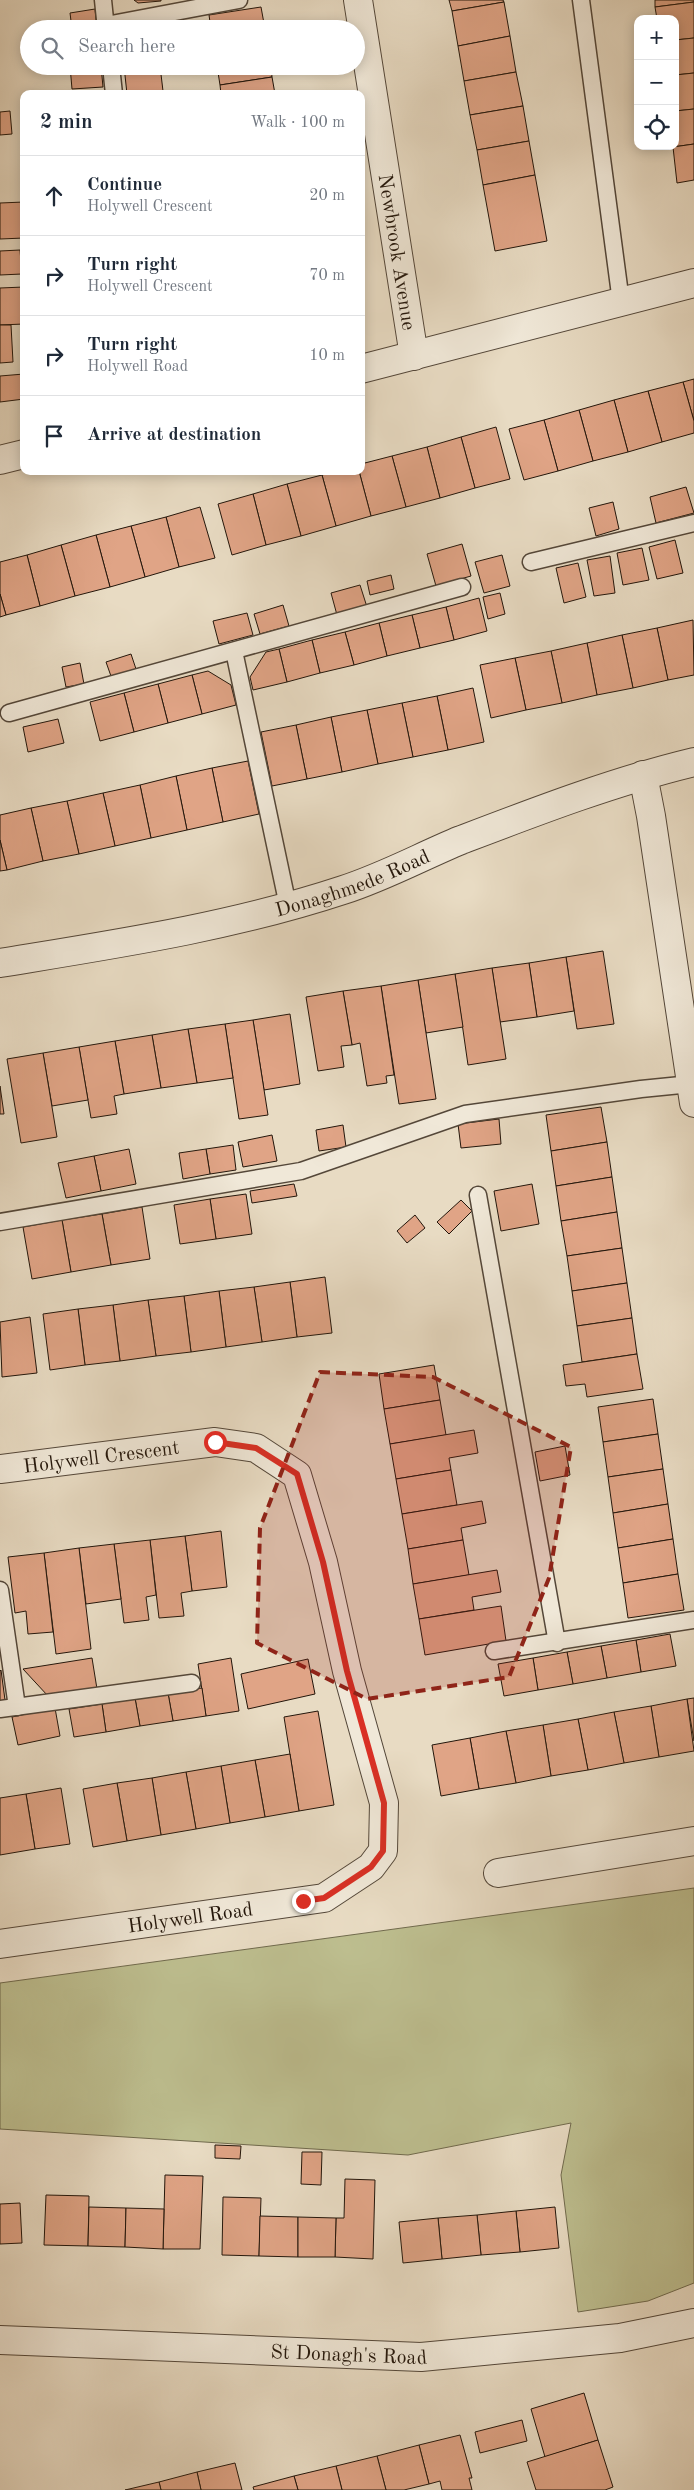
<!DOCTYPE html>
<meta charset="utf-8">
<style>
body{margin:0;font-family:"Old Standard TT",serif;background:#f6f6f7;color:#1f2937}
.controls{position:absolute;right:15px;top:15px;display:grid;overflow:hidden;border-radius:10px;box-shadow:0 2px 12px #0003}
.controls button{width:45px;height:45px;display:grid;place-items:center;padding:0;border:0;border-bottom:1px solid #e0e1e3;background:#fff;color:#1f2937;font:25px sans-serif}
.stop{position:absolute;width:15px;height:15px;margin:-11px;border:4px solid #d93025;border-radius:50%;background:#fff}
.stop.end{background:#d93025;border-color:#fff;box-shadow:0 1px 5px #0008}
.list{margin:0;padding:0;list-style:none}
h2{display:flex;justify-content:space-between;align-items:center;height:65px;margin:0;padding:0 20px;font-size:21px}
h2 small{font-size:16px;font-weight:400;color:#747a83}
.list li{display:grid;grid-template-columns:32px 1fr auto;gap:15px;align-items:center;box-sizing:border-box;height:80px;padding:0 20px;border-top:1px solid #e0e1e3}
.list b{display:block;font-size:19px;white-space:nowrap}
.list p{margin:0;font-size:16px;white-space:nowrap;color:#747a83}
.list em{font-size:16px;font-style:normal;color:#747a83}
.icon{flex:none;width:28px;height:28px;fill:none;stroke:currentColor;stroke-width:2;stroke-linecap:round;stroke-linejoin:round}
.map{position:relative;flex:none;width:694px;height:2490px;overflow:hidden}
.search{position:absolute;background:#fff;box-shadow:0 2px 12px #0003;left:20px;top:20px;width:345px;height:55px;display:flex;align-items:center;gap:12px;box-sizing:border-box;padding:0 18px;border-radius:28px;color:#747a83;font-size:19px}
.panel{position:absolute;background:#fff;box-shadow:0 2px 12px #0003;left:20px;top:90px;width:345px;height:385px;border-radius:10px}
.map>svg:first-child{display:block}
.green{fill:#bdbe8f;stroke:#706a4d}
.building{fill:#e0a486;stroke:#23160b}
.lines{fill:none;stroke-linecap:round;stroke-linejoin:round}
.service-casing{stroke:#544739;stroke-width:19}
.minor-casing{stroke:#544739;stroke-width:30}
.service{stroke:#f0e8d8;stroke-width:16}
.minor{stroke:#f0e8d8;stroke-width:28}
.route{stroke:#d93025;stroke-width:6}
.marked{fill:#8f2418;fill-opacity:0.2;stroke:#8f2418;stroke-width:4;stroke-dasharray:10 6;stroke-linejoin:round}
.labels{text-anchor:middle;stroke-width:4;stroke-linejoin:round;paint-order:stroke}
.street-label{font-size:20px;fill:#23160b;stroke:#f0e8d8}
</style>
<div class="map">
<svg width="694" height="2490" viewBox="0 0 694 2490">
<rect width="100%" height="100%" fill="#e8dbc3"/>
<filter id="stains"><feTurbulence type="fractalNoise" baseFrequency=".004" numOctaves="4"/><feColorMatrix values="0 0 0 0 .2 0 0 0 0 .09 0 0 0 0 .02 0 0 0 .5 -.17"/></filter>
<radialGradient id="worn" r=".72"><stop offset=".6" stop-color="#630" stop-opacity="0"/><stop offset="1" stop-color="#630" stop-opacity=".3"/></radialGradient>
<polygon class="green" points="694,1888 694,2283 648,2301 578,2312 561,2175 571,2123 408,2155 0,2129 0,1983"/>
<g class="building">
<polygon points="134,0 161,0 161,1 138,3"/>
<polygon points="449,0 503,0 504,2 452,11"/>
<polygon points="655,0 694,0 694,2 655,7"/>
<polygon points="504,2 510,36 458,46 452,11"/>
<polygon points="694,2 694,38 675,40 675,19 657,19 655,7"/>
<polygon points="261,7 265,29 211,29 209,15"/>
<polygon points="95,9 97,29 72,29 70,13"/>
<polygon points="144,22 154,29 139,29"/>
<polygon points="510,36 516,72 464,81 458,46"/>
<polygon points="694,38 694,73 675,75 675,40"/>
<polygon points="70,66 101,66 103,87 72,89"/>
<polygon points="124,66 160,66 163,91 127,94"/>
<polygon points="217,66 271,66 272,77 220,85"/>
<polygon points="516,72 523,106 470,115 464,81"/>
<polygon points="694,73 694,109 675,111 675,75"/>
<polygon points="272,77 275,94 221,94 220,85"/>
<polygon points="523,106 529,141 477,150 470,115"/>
<polygon points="694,109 694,144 673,147 675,146 675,111"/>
<polygon points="10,111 12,134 0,135 0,112"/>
<polygon points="529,141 535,175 483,185 477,150"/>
<polygon points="694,144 694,180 677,183 673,147"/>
<polygon points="535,175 547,241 495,251 483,185"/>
<polygon points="24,202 24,238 0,239 0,203"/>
<polygon points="20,250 22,274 0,275 0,251"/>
<polygon points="24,287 24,324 0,325 0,288"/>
<polygon points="0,325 11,325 13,362 0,363"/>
<polygon points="24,374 24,399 0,402 0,376"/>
<polygon points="694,379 694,421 683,382"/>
<polygon points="683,382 694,421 694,433 662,442 648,391"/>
<polygon points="648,391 662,442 628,452 614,400"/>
<polygon points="614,400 628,452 593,461 579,410"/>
<polygon points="579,410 593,461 558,471 544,420"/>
<polygon points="544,420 558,471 524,480 509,429"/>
<polygon points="496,427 510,479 475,488 461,437"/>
<polygon points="461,437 475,488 440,498 427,447"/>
<polygon points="427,447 440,498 406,507 392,456"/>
<polygon points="392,456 406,507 371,516 359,471 361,471 361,464"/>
<polygon points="337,471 359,471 371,516 336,526 322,475"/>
<polygon points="322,475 336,526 301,536 287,484"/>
<polygon points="287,484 301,536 266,545 253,494"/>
<polygon points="686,487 694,513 656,523 650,497"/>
<polygon points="253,494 266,545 232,555 218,504"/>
<polygon points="613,502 619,529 596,536 589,508"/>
<polygon points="200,507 215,558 179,567 166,517"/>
<polygon points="166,517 179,567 145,577 131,526"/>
<polygon points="131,526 145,577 110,587 96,535"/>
<polygon points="96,535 110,587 75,596 61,545"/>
<polygon points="675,540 683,573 657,579 649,547"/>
<polygon points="462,544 471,576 436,586 427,554"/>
<polygon points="61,545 75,596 40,606 27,555"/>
<polygon points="642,548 649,580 623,585 617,553"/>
<polygon points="27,555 40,606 6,615 0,594 0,562"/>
<polygon points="502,555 510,586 484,593 475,562"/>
<polygon points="610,556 615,593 594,596 587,560"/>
<polygon points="578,563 586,597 564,603 556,568"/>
<polygon points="391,575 394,589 370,595 367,581"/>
<polygon points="360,585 367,607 337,615 331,593"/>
<polygon points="500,593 505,614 488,619 483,597"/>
<polygon points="0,594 6,615 0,617"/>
<polygon points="479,598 487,631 454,640 446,607"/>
<polygon points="283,605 289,626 260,634 254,614"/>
<polygon points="446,607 454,640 420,648 412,615"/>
<polygon points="247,613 253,635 219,644 213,621"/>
<polygon points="412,615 420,648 387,656 379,623"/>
<polygon points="693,620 694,675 668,680 657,628"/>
<polygon points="379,623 387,656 354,665 345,632"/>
<polygon points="657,628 668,680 633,688 622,635"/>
<polygon points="345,632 354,665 320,673 312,640"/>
<polygon points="622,635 633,688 597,695 587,643"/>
<polygon points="312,640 320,673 287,682 279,649"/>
<polygon points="587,643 597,695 562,703 551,651"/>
<polygon points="279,649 287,682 253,690 250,677 266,652"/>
<polygon points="551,651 562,703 526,710 515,658"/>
<polygon points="131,654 137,672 112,679 106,662"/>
<polygon points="515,658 526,710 491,718 480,665"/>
<polygon points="80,663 84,684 66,687 62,667"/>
<polygon points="208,671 231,685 236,705 202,714 192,675"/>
<polygon points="192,675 202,714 168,723 158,684"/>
<polygon points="158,684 168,723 134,732 124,693"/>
<polygon points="473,688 484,742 448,750 437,696"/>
<polygon points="124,693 134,732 100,741 90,702"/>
<polygon points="437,696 448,750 413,757 402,703"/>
<polygon points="402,703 413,757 378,764 367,710"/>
<polygon points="367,710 378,764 342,772 331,717"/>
<polygon points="331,717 342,772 307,779 296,725"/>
<polygon points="58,719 64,743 28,752 23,727"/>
<polygon points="296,725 307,779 272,786 261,732"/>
<polygon points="248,761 259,814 223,822 212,768"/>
<polygon points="212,768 223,822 187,830 176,776"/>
<polygon points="176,776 187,830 151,838 140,785"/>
<polygon points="140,785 151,838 115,846 103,793"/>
<polygon points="103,793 115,846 79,854 67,801"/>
<polygon points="67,801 79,854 43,861 31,808"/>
<polygon points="31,808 43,861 7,870 0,840 0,815"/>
<polygon points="0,840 7,870 0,871"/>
<polygon points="603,951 614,1024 577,1029 566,957"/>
<polygon points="566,957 574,1011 537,1017 529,963"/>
<polygon points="529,963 537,1017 500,1022 492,968"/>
<polygon points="492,968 506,1059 468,1065 455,974"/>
<polygon points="455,974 463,1027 426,1033 418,980"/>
<polygon points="418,980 436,1099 399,1104 381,986"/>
<polygon points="381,986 394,1075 386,1076 387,1083 367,1086 360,1043 352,1045 343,991"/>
<polygon points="343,991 352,1045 341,1046 344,1067 318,1071 306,997"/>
<polygon points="290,1014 300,1084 264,1090 253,1020"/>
<polygon points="253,1020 268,1115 239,1119 225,1024"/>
<polygon points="225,1024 233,1078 197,1083 188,1029"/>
<polygon points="188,1029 197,1083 161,1088 152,1035"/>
<polygon points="152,1035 161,1088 124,1094 115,1041"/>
<polygon points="115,1041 124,1094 114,1096 117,1114 91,1118 79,1047"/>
<polygon points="79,1047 88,1100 52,1106 43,1053"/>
<polygon points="43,1053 57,1137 21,1143 7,1059"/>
<polygon points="0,1086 4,1114 0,1114"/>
<polygon points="601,1107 607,1142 551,1151 546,1115"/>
<polygon points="499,1119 501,1144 461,1148 458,1124"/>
<polygon points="343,1125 346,1147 319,1151 316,1130"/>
<polygon points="272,1135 277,1161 243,1167 238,1142"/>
<polygon points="607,1142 612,1177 556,1186 551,1151"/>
<polygon points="233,1145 236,1170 210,1174 206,1149"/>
<polygon points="129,1149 136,1184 101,1191 94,1156"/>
<polygon points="206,1149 210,1174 183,1179 179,1153"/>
<polygon points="94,1156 101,1191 66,1198 58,1163"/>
<polygon points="612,1177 617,1212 561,1221 556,1186"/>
<polygon points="294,1184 297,1196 252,1203 250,1191"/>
<polygon points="532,1184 539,1224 501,1231 494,1191"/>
<polygon points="246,1194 252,1234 216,1239 210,1199"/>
<polygon points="210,1199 216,1239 180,1244 174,1205"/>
<polygon points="461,1200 472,1211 449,1234 437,1222"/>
<polygon points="142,1207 150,1259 111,1265 102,1214"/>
<polygon points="617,1212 622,1248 567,1256 561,1221"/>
<polygon points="102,1214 111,1265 71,1272 62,1220"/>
<polygon points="415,1215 425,1228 407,1243 397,1231"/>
<polygon points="62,1220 71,1272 32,1279 23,1227"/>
<polygon points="622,1248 627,1283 572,1291 567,1256"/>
<polygon points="325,1277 332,1333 297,1337 290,1282"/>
<polygon points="290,1282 297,1337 262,1342 254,1287"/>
<polygon points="627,1283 632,1318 577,1326 572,1291"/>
<polygon points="254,1287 262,1342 226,1347 219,1291"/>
<polygon points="219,1291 226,1347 191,1352 184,1296"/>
<polygon points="184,1296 191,1352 156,1356 148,1300"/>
<polygon points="148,1300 156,1356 120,1361 113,1305"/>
<polygon points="113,1305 120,1361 85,1365 78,1309"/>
<polygon points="78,1309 85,1365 50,1370 43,1314"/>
<polygon points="30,1317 37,1373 2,1377 0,1322"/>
<polygon points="632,1318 637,1354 582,1362 577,1326"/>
<polygon points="637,1354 643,1389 587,1397 585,1384 566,1386 563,1365"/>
<polygon points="434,1365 440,1400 384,1409 379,1374"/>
<polygon points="653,1399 658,1434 603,1442 598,1407"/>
<polygon points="440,1400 446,1435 390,1444 384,1409"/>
<polygon points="474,1430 478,1453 449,1458 451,1470 396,1479 390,1444"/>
<polygon points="658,1434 663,1469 608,1477 603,1442"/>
<polygon points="565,1446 570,1475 540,1481 535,1452"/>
<polygon points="663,1469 668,1504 613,1513 608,1477"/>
<polygon points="451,1470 457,1505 402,1514 396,1479"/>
<polygon points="482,1501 486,1523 461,1528 463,1540 408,1549 402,1514"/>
<polygon points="668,1504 673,1539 618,1548 613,1513"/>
<polygon points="221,1531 227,1587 192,1591 185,1536"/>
<polygon points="185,1536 192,1591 181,1593 184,1616 159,1618 150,1540"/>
<polygon points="673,1539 678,1574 623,1583 618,1548"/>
<polygon points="150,1540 156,1595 146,1597 149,1620 124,1623 114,1544"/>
<polygon points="463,1540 469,1575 413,1584 408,1549"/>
<polygon points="114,1544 121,1599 86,1604 79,1548"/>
<polygon points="79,1548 91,1649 56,1654 44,1553"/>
<polygon points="44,1553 53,1632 28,1634 26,1611 15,1613 8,1557"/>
<polygon points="497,1570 501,1592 472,1597 474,1610 419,1619 413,1584"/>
<polygon points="678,1574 684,1610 628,1618 623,1583"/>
<polygon points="501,1606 506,1641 425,1655 419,1619"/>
<polygon points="670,1634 676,1666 641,1672 636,1640"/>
<polygon points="636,1640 641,1672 607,1678 601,1646"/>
<polygon points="601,1646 607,1678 573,1684 567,1652"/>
<polygon points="567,1652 573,1684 538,1690 533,1658"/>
<polygon points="92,1658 97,1689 48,1696 23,1669"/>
<polygon points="231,1658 239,1711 206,1716 198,1664"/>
<polygon points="533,1658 538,1690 504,1696 498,1664"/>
<polygon points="308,1659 315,1694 248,1709 241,1674"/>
<polygon points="1,1670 5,1700 0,1701 0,1671"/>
<polygon points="202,1688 206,1716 173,1721 168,1693"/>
<polygon points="168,1693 173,1721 140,1726 135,1698"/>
<polygon points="135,1698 140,1726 106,1732 102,1704"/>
<polygon points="694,1698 694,1741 687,1699"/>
<polygon points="687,1699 694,1751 659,1757 651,1706"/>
<polygon points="102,1704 106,1732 74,1737 69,1709"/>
<polygon points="651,1706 659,1757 624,1763 614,1712"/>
<polygon points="55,1708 60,1736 18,1745 12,1717"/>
<polygon points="318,1711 334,1805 299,1811 284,1717"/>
<polygon points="614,1712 624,1763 588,1770 578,1719"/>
<polygon points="578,1719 588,1770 551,1776 543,1725"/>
<polygon points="543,1725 551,1776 516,1783 506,1731"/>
<polygon points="506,1731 516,1783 479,1789 470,1738"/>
<polygon points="470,1738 479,1789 441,1796 432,1745"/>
<polygon points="290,1754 299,1811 265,1817 255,1760"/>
<polygon points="255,1760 265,1817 230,1823 221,1766"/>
<polygon points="221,1766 230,1823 196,1829 186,1772"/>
<polygon points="186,1772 196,1829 161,1835 152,1778"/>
<polygon points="152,1778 161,1835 127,1841 117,1783"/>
<polygon points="117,1783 127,1841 93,1847 83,1789"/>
<polygon points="61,1788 70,1844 35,1849 26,1794"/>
<polygon points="26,1794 35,1849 0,1855 0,1798"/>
<polygon points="215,2145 241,2146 240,2159 215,2158"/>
<polygon points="302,2152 322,2152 321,2185 301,2184"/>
<polygon points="165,2175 203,2176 200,2249 163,2249"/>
<polygon points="345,2179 375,2180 373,2259 335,2257 336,2218 344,2218"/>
<polygon points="46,2195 89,2196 88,2246 44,2245"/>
<polygon points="223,2197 261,2198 259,2256 222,2255"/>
<polygon points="20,2203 22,2243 0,2244 0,2204"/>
<polygon points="89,2207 126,2208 125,2247 88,2246"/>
<polygon points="555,2207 559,2248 520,2252 516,2211"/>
<polygon points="126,2208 164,2209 163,2249 125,2247"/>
<polygon points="516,2211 520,2252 481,2255 477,2215"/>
<polygon points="477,2215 481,2255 442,2259 438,2218"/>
<polygon points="260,2216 298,2217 298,2257 259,2256"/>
<polygon points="298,2217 336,2218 335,2257 298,2257"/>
<polygon points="438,2218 442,2259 403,2263 399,2222"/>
<polygon points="584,2393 598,2440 545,2457 531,2409"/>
<polygon points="522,2420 527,2441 480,2453 475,2432"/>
<polygon points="460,2435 472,2478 469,2478 472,2490 442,2490 440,2481 429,2484 419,2445"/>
<polygon points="598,2440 613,2487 605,2490 536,2490 527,2462"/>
<polygon points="419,2445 429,2484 404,2490 386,2490 377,2456"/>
<polygon points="377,2456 386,2490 342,2490 336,2466"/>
<polygon points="235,2463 242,2490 201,2490 197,2472"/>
<polygon points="336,2466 342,2490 298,2490 294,2476"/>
<polygon points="197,2472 201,2490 161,2490 159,2482"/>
<polygon points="294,2476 298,2490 254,2490 253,2487"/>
<polygon points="159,2482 161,2490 125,2490"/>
</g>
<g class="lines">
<g class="service-casing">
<g id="service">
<polyline points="103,0 106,29"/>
<polyline points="581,0 621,302"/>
<polyline points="106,25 239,0"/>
<polyline points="111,66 114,94"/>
<polyline points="531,562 694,523"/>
<polyline points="234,651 288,906"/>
<polyline points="9,713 462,587"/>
<polyline points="478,1195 557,1643"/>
<polyline points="0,1222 301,1171 465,1114 641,1089 691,1084"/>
<polyline points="0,1590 17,1707"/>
<polyline points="494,1651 694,1620"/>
<polyline points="0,1709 192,1683"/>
</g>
</g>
<g class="minor-casing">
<g id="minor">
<path id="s1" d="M358,0l56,356"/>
<polyline points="361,369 694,283"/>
<polyline points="0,460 24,454"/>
<polyline points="643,775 651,816 694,1103"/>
<path id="s2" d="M0,963c116,-19 231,-36 343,-73 41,-13 79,-34 118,-50 76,-29 154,-59 233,-78"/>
<path id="s3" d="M0,1469l215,-27 41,6 41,27 26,87 24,109 37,132 -1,48 -12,16 -47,31 -324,46"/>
<polyline points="498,1873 694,1841"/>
<path id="s4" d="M0,2340l421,17 199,-19 74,-15"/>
</g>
</g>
<use href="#service" class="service"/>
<use href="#minor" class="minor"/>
</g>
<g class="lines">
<polyline class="route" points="215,1442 256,1448 297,1474 323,1562 347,1671 384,1803 383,1851 371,1867 324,1898 303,1901"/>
</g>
<path class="marked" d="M320,1372l113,5 138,70 -22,131 -40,99 -142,22 -110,-56 3,-115z"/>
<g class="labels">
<g class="street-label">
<text dy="7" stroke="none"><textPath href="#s1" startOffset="255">Newbrook Avenue</textPath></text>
<text dy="7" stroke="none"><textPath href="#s2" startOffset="362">Donaghmede Road</textPath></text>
<text dy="7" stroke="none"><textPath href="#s3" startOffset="102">Holywell Crescent</textPath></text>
<text transform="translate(190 1917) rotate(-8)" y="7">Holywell Road</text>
<text dy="7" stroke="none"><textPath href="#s4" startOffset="349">St Donagh's Road</textPath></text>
</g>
</g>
<rect width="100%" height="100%" filter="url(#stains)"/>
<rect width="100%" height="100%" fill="url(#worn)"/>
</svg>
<div class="controls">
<button>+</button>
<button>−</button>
<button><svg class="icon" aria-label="locate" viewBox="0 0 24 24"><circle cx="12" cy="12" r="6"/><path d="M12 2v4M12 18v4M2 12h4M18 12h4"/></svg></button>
</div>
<div class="stop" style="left:215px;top:1442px"></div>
<div class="stop end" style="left:303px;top:1901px"></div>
<div class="search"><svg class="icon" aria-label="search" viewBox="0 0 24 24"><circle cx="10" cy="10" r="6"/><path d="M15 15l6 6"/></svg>Search here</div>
<section class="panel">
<h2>2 min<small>Walk · 100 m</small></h2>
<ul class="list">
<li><svg class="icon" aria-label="ahead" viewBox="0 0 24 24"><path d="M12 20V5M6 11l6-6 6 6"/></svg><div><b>Continue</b><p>Holywell Crescent</p></div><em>20 m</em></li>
<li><svg class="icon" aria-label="right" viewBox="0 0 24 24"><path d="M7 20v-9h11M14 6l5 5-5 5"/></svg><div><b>Turn right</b><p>Holywell Crescent</p></div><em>70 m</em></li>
<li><svg class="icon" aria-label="right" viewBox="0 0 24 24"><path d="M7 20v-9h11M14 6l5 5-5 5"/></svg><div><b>Turn right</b><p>Holywell Road</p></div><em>10 m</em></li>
<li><svg class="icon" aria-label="arrive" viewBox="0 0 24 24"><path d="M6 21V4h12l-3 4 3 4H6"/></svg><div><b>Arrive at destination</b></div></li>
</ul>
</section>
</div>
